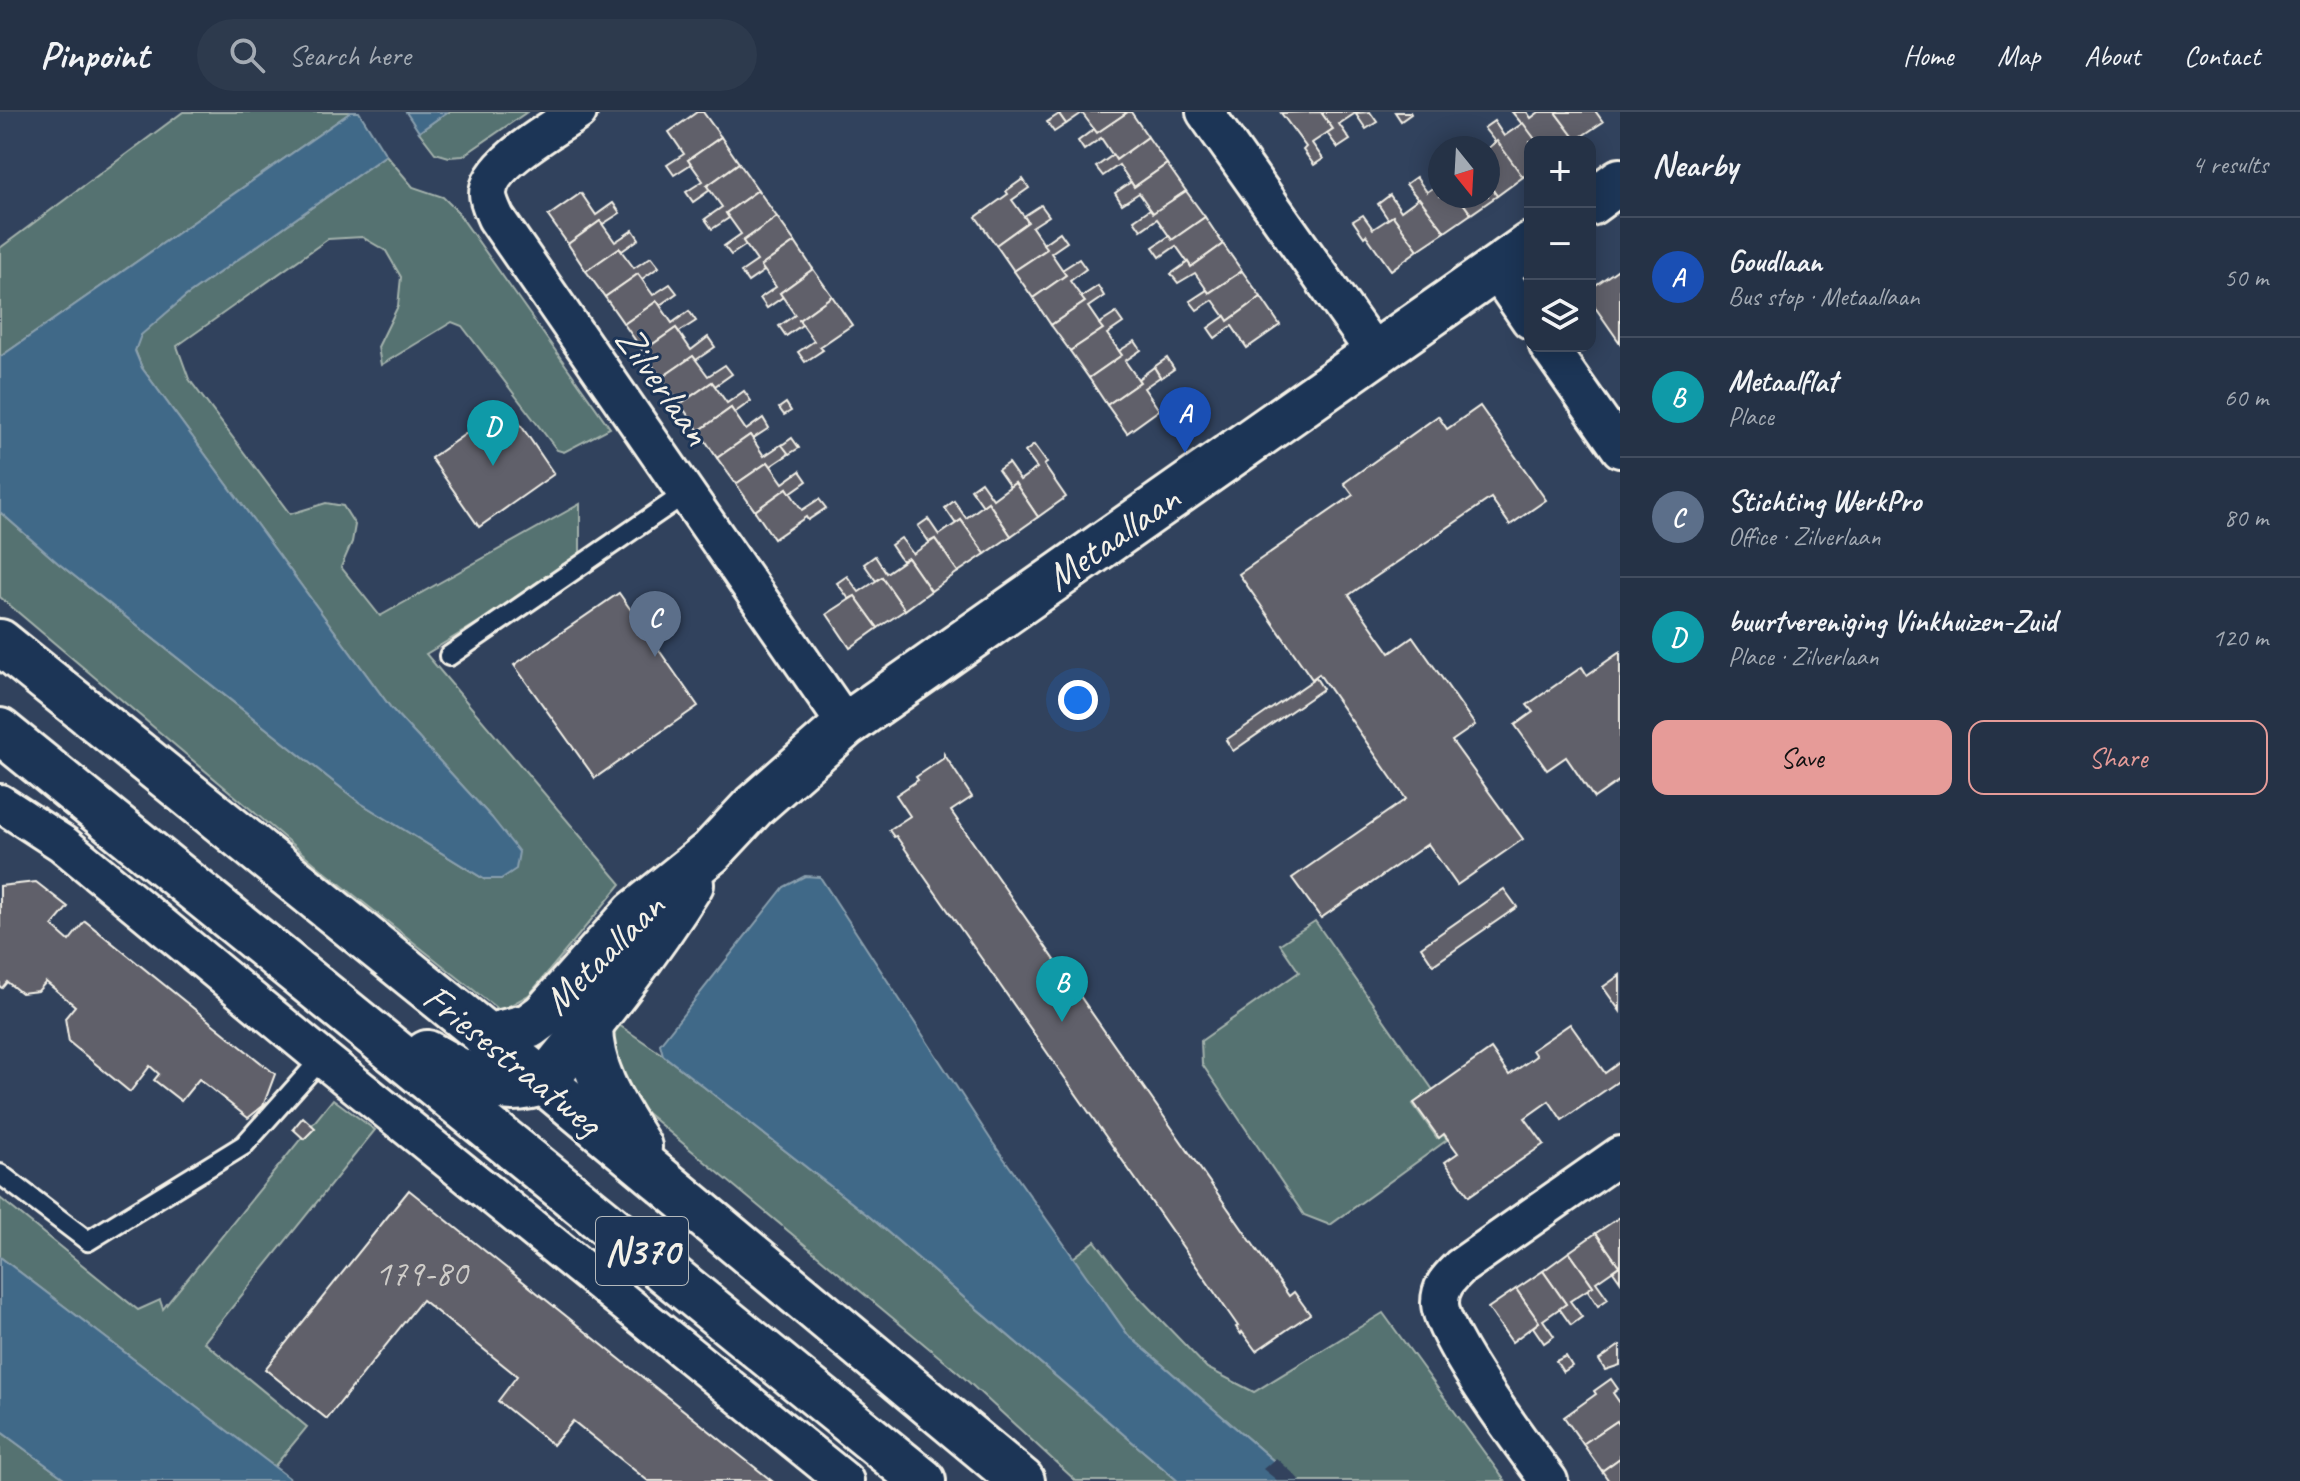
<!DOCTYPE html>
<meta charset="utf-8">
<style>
body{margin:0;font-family:Caveat,sans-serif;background:#2d3a4d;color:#f1f3f6}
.controls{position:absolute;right:24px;top:24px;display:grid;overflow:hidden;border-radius:16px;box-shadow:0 4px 20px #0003}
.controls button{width:72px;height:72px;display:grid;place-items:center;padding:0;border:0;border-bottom:2px solid #424d5f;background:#253246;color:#f1f3f6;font:40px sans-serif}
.compass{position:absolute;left:1428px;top:24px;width:72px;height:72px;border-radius:50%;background:#253246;box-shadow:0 4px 20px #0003;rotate:162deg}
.you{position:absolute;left:1078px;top:588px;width:28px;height:28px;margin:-20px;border:6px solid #fff;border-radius:50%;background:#1a73e8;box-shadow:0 0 0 12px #1a73e833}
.badge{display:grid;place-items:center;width:52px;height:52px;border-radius:50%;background:#e69b98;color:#fff;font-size:26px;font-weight:700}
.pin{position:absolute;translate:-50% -66px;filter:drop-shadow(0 2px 4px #0008)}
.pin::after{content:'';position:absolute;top:42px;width:28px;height:24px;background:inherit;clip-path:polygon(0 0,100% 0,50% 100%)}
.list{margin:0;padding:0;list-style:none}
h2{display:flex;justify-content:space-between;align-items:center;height:104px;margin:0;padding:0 32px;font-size:34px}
h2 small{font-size:26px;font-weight:400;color:#a3aab3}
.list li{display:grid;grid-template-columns:52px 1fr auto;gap:24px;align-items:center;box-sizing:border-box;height:120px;padding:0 32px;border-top:2px solid #424d5f}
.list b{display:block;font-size:30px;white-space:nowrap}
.list p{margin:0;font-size:26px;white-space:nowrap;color:#a3aab3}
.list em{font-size:26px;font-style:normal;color:#a3aab3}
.actions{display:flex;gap:16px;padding:24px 32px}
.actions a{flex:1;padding:18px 0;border:2px solid #e69b98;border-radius:16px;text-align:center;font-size:28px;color:#e69b98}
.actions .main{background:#e69b98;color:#111}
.icon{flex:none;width:44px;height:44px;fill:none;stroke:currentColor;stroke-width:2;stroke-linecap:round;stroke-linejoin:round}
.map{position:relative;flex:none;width:1620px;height:1369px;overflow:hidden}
header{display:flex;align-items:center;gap:48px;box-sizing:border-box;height:112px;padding:0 40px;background:#253246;border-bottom:2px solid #424d5f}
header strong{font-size:38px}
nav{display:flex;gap:44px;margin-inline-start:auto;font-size:28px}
.search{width:560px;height:72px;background:#2d3a4d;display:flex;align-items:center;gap:20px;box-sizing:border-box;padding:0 28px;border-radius:44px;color:#a3aab3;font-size:30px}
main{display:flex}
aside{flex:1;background:#253246}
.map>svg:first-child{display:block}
.green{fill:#547271;stroke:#a4b2ac;stroke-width:2}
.water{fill:#416988;stroke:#899fae;stroke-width:2}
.pier{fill:#31425d}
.building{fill:#61616b;stroke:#f4f1e8;stroke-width:2}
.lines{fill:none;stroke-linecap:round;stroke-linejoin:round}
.lane-casing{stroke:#f4f1e8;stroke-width:24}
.street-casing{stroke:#f4f1e8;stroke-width:42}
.secondary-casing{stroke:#f4f1e8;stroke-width:50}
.highway-casing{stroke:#f4f1e8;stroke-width:50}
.lane{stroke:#1d3557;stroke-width:18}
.street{stroke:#1d3557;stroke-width:36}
.secondary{stroke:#1d3557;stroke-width:44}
.highway{stroke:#1d3557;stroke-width:44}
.labels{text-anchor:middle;stroke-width:6;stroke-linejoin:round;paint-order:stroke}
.number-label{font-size:36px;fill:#cfcdc9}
.shield{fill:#1d3557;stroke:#b4b9bc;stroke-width:2}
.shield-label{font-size:38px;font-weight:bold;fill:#f4f1e8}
.street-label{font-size:40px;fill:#f4f1e8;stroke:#1d3557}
</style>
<header>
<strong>Pinpoint</strong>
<div class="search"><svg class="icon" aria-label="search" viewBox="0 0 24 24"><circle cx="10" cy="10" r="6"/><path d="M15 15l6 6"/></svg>Search here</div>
<nav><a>Home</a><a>Map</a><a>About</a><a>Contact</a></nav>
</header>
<main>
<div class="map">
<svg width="1620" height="1369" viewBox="0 0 1620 1369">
<rect width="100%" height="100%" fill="#31425d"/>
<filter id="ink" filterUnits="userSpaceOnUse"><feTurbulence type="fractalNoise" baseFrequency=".0125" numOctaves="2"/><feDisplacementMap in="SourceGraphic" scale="16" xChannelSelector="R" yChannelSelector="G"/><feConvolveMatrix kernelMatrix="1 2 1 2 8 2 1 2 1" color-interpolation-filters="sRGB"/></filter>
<g filter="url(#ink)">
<g class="green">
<polygon points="183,0 351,0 0,245 0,136"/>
<polygon points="447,0 527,0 463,44 449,45 435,41 419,20"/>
<polygon points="386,43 413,75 443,85 456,98 610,316 564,340 557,338 462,214 452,210 381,253 378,235 398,194 401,165 386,139 362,125 328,127 177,234 189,267 290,402 326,391 343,394 355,413 352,430 341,455 380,504 580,392 580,449 426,542 621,772 529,883 500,899 320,756 0,485 0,400 58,451 359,690 484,767 492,706 391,596 142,256 135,238 140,223 186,184"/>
<polygon points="1315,809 1433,978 1413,992 1437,1026 1443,1022 1447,1028 1330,1113 1304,1103 1202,952 1201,929 1299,860 1280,832"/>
<polygon points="616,911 663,943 870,1105 1178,1369 1076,1369 960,1262 631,988 616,964 612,924"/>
<polygon points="333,987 375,1018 204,1230 307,1315 274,1355 0,1145 0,1086 138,1198 160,1188 163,1197"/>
<polygon points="1095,1129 1135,1181 1207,1256 1254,1280 1383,1201 1505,1369 1297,1369 1128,1223 1073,1146"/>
<polygon points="0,1319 68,1369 0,1369"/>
</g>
<g class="water">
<polygon points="351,0 359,0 386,43 186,184 141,223 135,239 142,256 391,596 492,706 519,740 516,757 501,767 484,767 359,690 58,451 0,400 0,245"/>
<polygon points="406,0 447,0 419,20"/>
<polygon points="805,764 820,765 993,1031 1128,1223 1297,1369 1178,1369 870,1105 663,943 660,932 784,775"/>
<polygon points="0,1145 293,1369 68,1369 0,1319"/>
</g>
<polygon class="pier" points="1276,1346 1294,1362 1300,1369 1278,1369 1263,1357"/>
<g class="building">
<polygon points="697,0 703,0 721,25 688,48 691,52 674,63 667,53 684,42 669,20"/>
<polygon points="1062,0 1128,0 1097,21 1082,1 1066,12 1059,2"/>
<polygon points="1128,0 1131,0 1148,25 1116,48 1101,26 1084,38 1078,29 1094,17 1097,21"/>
<polygon points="1321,0 1333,17 1312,31 1323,47 1314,53 1303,38 1306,35 1281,1"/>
<polygon points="1321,0 1357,0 1339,12 1350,28 1338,36 1327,21 1333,17"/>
<polygon points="1370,0 1377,10 1366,17 1355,1"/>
<polygon points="1395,0 1410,0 1411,2 1401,9"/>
<polygon points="1512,0 1527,0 1531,6 1539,0 1555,0 1576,28 1537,30"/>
<polygon points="1555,0 1596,0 1603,10 1576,28"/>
<polygon points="1059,2 1066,12 1054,20 1047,10"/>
<polygon points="1494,9 1504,24 1523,11 1537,30 1530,30 1530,60 1523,65 1484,16"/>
<polygon points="721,25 739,51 707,74 710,78 693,90 686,80 703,69 688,48"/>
<polygon points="1148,25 1167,52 1134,75 1119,53 1103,64 1096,55 1113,43 1116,48"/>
<polygon points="1467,28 1474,36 1460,36 1459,34"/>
<polygon points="1497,29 1523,65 1497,84 1488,71 1488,36"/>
<polygon points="739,51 758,78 726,101 729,106 712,117 705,107 722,95 707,74"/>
<polygon points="1167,52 1186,79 1153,101 1139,81 1122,92 1115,81 1131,70 1134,75"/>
<polygon points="1416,65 1427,80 1440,71 1440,84 1458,84 1471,102 1445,120 1406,72"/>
<polygon points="1023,67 1029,76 1012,88 1028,110 996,133 976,105 1008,82 1006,79"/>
<polygon points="1488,71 1497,84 1471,102 1458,84 1488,84"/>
<polygon points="758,78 777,105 743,129 746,133 731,143 724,134 741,122 726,101"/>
<polygon points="1186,79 1205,105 1172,128 1157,107 1141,118 1134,108 1150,97 1153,101"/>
<polygon points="581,81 596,103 613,91 620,101 603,112 600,109 568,132 548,104"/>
<polygon points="1390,83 1401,99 1419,86 1445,120 1418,138 1393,104 1388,107 1378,92"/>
<polygon points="1041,93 1049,104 1032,115 1047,137 1014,159 996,133 1028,110 1024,104"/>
<polygon points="1363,103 1373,117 1393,104 1418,138 1391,158 1366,123 1364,125 1353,109"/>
<polygon points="777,105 795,130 761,154 764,159 748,170 741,160 757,149 743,129"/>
<polygon points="1205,105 1223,132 1191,155 1176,134 1160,145 1153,135 1169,124 1172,128"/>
<polygon points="600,109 615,130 633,118 639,127 622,139 619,136 586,159 568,132"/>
<polygon points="1060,120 1067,130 1051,141 1066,163 1033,186 1014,159 1047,137 1043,132"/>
<polygon points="795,130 813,157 780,181 783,185 767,196 760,186 776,175 761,154"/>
<polygon points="1223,132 1242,159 1209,181 1195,161 1178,171 1171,162 1188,150 1191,155"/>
<polygon points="619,136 634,156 651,145 659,155 642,167 638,162 605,185 586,159"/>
<polygon points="1079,147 1086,157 1070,169 1085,190 1051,213 1033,186 1066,163 1062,158"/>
<polygon points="1620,156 1620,231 1590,188 1590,177"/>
<polygon points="813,157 832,184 799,208 802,213 786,224 779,214 795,203 780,181"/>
<polygon points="1242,159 1261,185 1228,209 1213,188 1197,198 1190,189 1207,178 1209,181"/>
<polygon points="638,162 653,183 670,172 677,181 660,193 657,189 624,212 605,185"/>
<polygon points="1098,174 1104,184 1088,195 1103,217 1070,239 1051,213 1085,190 1081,185"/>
<polygon points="832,184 852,213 820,235 823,238 805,250 798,240 814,229 799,208"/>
<polygon points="1261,185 1280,213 1247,236 1232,214 1215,226 1208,216 1225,204 1228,209"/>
<polygon points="657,189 672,211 689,199 696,209 679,220 676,216 643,239 624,212"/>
<polygon points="1116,201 1123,211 1107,222 1122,243 1089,266 1070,239 1103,217 1099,212"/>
<polygon points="676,216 691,238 708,225 715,235 696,248 693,244 661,266 643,239"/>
<polygon points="1135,229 1141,238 1125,249 1140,270 1107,293 1089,266 1122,243 1119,239"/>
<polygon points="693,244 708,264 725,253 732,262 715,274 712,270 680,292 661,266"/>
<polygon points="1167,246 1174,257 1161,266 1154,255"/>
<polygon points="1154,255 1160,265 1144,276 1159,298 1127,321 1107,293 1140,270 1138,267"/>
<polygon points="712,270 727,291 744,279 751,289 734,301 731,296 699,319 680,292"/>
<polygon points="786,291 791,299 784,303 779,296"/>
<polygon points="507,293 554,362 479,415 431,346"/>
<polygon points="1480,294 1546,388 1510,413 1491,386 1349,483 1390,541 1413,525 1475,613 1452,629 1523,727 1457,773 1428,732 1321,806 1292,766 1406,687 1319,562 1312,567 1239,462 1353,383 1344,371 1438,304 1447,317"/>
<polygon points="731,296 746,318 763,306 769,316 752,327 750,323 717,346 699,319"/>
<polygon points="750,323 764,344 782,332 789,342 771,354 768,350 736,372 717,346"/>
<polygon points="792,326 799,336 789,342 782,333"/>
<polygon points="1034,333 1047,351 1044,353 1066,385 1038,405 1015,371 1010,375 998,358 1008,351 1020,368 1037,356 1025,340"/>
<polygon points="768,350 783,371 800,359 807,369 790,381 787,376 755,399 736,372"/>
<polygon points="981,370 993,387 1015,371 1038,405 1011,424 988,390 983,394 971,377"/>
<polygon points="787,376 802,398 819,387 826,396 808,408 806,405 774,427 755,399"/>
<polygon points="954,389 966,406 988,390 1011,424 985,442 961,408 956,412 945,396"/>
<polygon points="928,407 939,423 961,408 985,442 958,460 935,427 929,430 918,414"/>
<polygon points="901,426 913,442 935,427 958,460 931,479 908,446 902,449 891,433"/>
<polygon points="875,444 886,461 908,446 931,479 905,498 882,465 876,469 864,452"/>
<polygon points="847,464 859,480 882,465 905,498 878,516 855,484 849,487 837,471"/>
<polygon points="619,481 698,594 595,666 514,553"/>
<polygon points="855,484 878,516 850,536 827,502"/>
<polygon points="1620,540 1620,668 1594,686 1566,645 1547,658 1515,613 1533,600 1527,593 1582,555 1587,563"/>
<polygon points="1316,566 1323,577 1233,639 1226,628"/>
<polygon points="944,642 972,685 951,699 1289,1184 1294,1180 1310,1202 1256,1239 1242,1220 1241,1222 1236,1215 1238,1214 896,724 894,725 889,718 910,704 896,683 918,668 916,665 944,646"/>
<polygon points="36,770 68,795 52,814 69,829 85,809 275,962 263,994 248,1006 199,967 181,989 154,968 159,962 150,954 130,980 69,930 65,906 75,894 46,870 38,879 21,881 7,870 2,876 0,875 0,774"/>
<polygon points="1504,777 1517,795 1433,853 1421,835"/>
<polygon points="1620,863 1620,899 1603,875"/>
<polygon points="1570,912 1605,961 1620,950 1620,968 1562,1008 1549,989 1525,1006 1544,1032 1469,1084 1445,1050 1458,1041 1444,1022 1439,1026 1414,991 1491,937 1509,963 1536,944 1532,938"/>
<polygon points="303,1005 315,1016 304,1027 293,1017"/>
<polygon points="409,1078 772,1369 648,1369 573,1309 553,1333 498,1289 517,1264 422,1188 327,1307 265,1257"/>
<polygon points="1620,1105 1620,1169 1613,1159 1619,1154 1596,1121"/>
<polygon points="1596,1121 1619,1154 1596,1170 1608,1187 1598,1194 1587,1177 1593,1174 1569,1140"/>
<polygon points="1569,1140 1593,1174 1570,1189 1582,1205 1571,1213 1559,1196 1566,1192 1543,1159"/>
<polygon points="1543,1159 1566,1192 1543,1208 1554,1224 1544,1231 1533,1215 1539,1210 1516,1177"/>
<polygon points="1516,1177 1539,1210 1512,1230 1488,1196"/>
<polygon points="1620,1233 1620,1253 1605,1258 1599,1248"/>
<polygon points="1566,1244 1572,1254 1563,1260 1556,1249"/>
<polygon points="1611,1267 1618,1277 1613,1281 1620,1291 1620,1314 1617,1309 1583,1332 1564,1305 1596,1282 1594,1279"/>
<polygon points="1617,1309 1620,1314 1620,1346 1602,1359 1583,1332"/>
<polygon points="1620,1346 1620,1369 1609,1369 1602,1359"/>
</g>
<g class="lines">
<g class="lane-casing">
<g id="lane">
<polyline points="449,544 686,381"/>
<polyline points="0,1062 88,1129 244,1033 322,946"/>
</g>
</g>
<g class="street-casing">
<g id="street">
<path d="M578,0c-23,16 -90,52 -90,82 0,7 5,17 8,24l350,507"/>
<polyline points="1205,0 1375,241"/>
<polyline points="1495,157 1530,208"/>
<polyline points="1548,234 1620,337"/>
<polyline points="0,691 63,732 322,946 845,1369"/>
<path d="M1549,1369c-23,-31 -109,-146 -109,-178 0,-17 9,-25 20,-36l160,-112"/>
</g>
</g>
<g class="secondary-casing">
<g id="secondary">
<polyline points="1590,91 1620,69"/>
<polyline points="486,925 529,914 544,903 635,801 711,740 754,694 846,613 1530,133"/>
<path d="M544,970c52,-64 103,-128 147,-198"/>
</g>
</g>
<g class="highway-casing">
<g id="highway">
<polyline points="0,530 544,970 1022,1369"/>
<polyline points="0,619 923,1369"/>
<path d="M590,914c0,47 25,82 49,121"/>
<path d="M427,941c40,21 69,47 117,29"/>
</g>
</g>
<use href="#lane" class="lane"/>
<use href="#street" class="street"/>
<use href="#secondary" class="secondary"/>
<use href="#highway" class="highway"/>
</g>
</g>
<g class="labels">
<g class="number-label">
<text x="421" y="1173">179-80</text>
</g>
<rect class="shield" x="596" y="1105" width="92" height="68" rx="6"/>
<g class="shield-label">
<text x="642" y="1152">N370</text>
</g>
<g class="street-label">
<text transform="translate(664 273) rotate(55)" y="14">Zilverlaan</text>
<text transform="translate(1112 425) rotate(-35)" y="14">Metaallaan</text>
<text transform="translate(603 841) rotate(-45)" y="14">Metaallaan</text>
<text transform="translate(513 947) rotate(39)" y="14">Friesestraatweg</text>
</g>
</g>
</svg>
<div class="controls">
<button>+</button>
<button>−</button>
<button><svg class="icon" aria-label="layers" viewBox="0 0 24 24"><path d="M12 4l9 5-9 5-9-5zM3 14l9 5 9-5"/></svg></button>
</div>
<svg class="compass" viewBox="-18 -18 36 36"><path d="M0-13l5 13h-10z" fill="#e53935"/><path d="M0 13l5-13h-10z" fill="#a3aab3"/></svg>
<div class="you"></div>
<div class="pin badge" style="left:1185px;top:341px;background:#1a4fb4">A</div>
<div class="pin badge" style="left:1062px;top:910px;background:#0f9aa8">B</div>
<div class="pin badge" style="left:655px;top:545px;background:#5c6f8a">C</div>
<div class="pin badge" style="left:493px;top:354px;background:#0f9aa8">D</div>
</div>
<aside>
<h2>Nearby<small>4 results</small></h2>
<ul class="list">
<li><span class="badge" style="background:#1a4fb4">A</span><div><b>Goudlaan</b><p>Bus stop · Metaallaan</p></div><em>50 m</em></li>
<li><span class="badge" style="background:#0f9aa8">B</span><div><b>Metaalflat</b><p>Place</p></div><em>60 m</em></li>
<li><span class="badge" style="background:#5c6f8a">C</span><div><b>Stichting WerkPro</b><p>Office · Zilverlaan</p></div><em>80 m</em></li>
<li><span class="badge" style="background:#0f9aa8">D</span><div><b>buurtvereniging Vinkhuizen-Zuid</b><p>Place · Zilverlaan</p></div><em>120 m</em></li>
</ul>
<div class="actions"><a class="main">Save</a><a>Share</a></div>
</aside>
</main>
